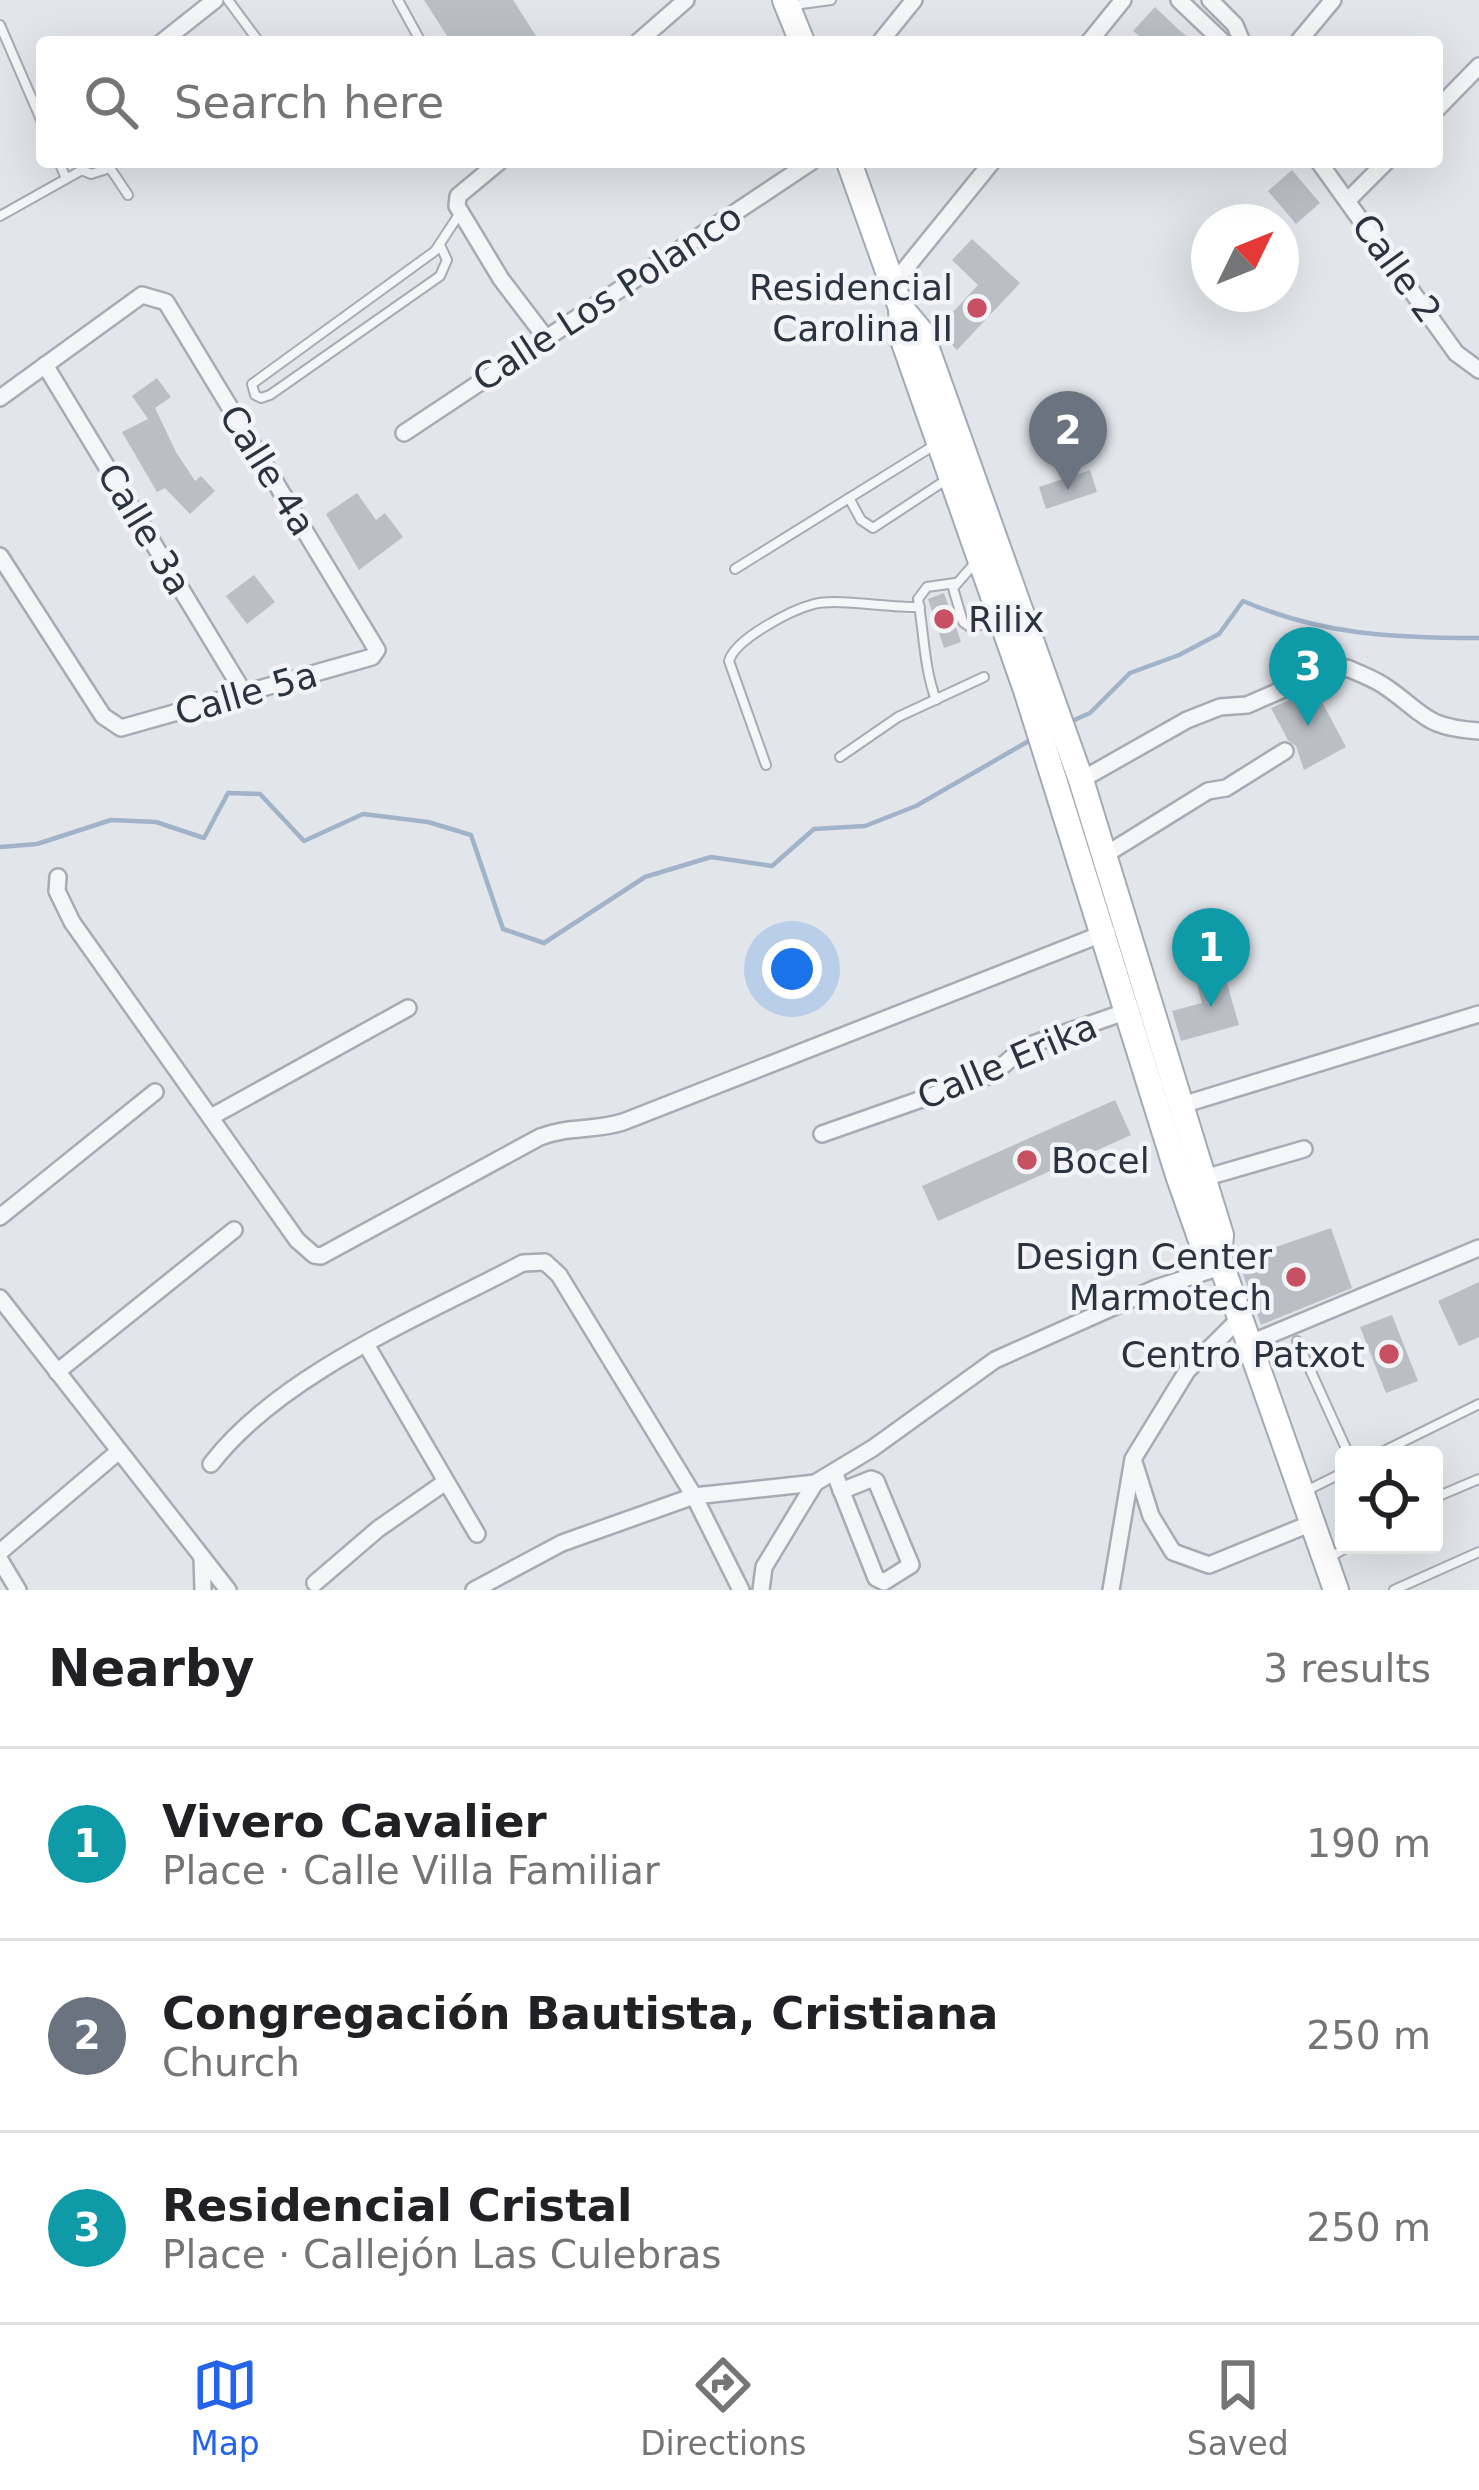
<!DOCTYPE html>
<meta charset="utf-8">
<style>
body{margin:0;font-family:"DejaVu Sans",sans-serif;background:#f6f6f6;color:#202124}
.controls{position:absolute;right:36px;bottom:36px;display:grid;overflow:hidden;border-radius:12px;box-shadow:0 12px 48px #0002}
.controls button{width:108px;height:108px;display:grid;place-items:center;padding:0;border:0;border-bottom:3px solid #e0e0e0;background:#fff;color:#202124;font:60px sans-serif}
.compass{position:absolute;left:1191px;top:204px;width:108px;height:108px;border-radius:50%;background:#fff;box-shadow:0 12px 48px #0002;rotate:47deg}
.you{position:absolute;left:792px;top:969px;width:42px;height:42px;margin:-30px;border:9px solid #fff;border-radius:50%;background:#1a73e8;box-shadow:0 0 0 18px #1a73e833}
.badge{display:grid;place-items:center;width:78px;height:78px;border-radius:50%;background:#2563eb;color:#fff;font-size:39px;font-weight:700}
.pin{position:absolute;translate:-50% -99px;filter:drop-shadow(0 3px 6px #0008)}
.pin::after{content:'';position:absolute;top:63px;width:42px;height:36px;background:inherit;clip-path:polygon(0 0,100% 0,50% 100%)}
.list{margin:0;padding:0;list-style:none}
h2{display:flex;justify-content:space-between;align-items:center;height:156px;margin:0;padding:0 48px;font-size:51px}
h2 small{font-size:39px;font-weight:400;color:#757577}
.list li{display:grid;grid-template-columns:78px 1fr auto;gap:36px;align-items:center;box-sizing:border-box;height:192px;padding:0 48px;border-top:3px solid #e0e0e0}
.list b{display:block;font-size:45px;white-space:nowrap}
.list p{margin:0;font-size:39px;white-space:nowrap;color:#757577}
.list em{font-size:39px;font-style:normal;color:#757577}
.icon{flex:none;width:66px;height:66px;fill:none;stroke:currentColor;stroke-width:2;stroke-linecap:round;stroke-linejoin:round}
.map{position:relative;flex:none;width:1479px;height:1590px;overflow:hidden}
.search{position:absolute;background:#fff;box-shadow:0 12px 48px #0002;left:36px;right:36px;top:36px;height:132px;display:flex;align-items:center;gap:30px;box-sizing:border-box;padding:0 42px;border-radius:12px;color:#757577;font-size:45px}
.sheet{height:732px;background:#fff}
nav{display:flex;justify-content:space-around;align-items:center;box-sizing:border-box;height:168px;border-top:3px solid #e0e0e0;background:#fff;font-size:33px;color:#757577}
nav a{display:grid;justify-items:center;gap:6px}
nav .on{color:#2563eb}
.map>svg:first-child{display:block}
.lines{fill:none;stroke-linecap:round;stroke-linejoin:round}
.stream{stroke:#a0b3c8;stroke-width:4.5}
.building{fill:#babfc6}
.service-casing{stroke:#a7acb4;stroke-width:12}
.minor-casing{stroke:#a7acb4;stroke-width:20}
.primary-casing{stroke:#a2aab5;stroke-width:28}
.service{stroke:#f5f6f8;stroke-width:8}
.minor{stroke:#f5f6f8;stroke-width:15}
.primary{stroke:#fff;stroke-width:24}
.poi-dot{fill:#c75062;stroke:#f2f4f7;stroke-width:4.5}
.labels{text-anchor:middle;stroke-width:9;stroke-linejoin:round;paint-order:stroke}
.street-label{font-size:36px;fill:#2b3341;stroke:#f2f4f7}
.poi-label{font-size:36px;fill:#2b3341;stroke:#f2f4f7;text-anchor:end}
</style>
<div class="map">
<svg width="1479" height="1590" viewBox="0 0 1479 1590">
<rect width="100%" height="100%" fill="#e2e5ea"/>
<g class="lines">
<g class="stream">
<path d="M1072,721l18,-8 40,-40 49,-18 40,-21 24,-33c79,34 151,37 236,37"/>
<polyline points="0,847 37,844 111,820 156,822 204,838 228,793 260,794 304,841 363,814 428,822 471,835 503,929 544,943 645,877 711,857 772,866 814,829 865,826 916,806 1034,738"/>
</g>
</g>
<g class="building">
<polygon points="424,0 513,0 540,42 451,42"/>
<polygon points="1155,7 1179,30 1194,42 1146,42 1133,31"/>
<polygon points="1292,170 1320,203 1296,224 1268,191"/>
<polygon points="972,239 1020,283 957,350 937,329 978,285 952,260"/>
<polygon points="157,378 171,397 155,408 176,452 195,481 201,476 215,491 190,514 165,488 157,492 122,432 148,419 132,396"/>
<polygon points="1090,470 1097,492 1046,509 1039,487"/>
<polygon points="357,493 376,520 385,513 403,537 359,570 326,514"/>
<polygon points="254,575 275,602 247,624 226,596"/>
<polygon points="944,593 961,642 944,648 928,599"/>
<polygon points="1315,689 1346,747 1304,770 1296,746 1288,740 1271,708"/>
<polygon points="1222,966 1239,1025 1181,1041 1172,1011 1202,1003 1194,974"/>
<polygon points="1115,1100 1131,1135 938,1221 922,1186"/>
<polygon points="1331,1228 1352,1288 1261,1325 1238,1260"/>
<polygon points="1479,1282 1479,1337 1459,1346 1438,1301"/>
<polygon points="1392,1315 1418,1381 1386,1393 1360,1327"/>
</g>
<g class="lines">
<g class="service-casing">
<g id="service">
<polyline points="228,0 259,42"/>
<polyline points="398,0 421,42"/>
<polyline points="794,5 831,0"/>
<polyline points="0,25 42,122"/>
<polyline points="59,162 65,176"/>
<polyline points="0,216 82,170 91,174 110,168 128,195"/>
<polyline points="440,245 447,260 440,276 270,395 261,398 255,395 252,384 435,251 460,213"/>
<polyline points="849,498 861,520 873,528 949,478"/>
<polyline points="975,563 953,588 963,622 970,627 996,622"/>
<polyline points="735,569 933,446"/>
<path d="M936,700c-12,-32 -12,-67 -18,-101l9,-12 28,-4"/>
<polyline points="840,757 898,717 984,677"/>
<path d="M766,765l-37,-104c6,-22 62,-51 85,-57 22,-6 77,4 106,3"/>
<polyline points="1297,1341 1349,1455"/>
<polyline points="1376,1455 1479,1404"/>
<polyline points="1308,1490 1344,1472"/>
<polyline points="1434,1498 1479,1479"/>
<polyline points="1332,1556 1351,1545"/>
<polyline points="1394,1590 1479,1552"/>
</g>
</g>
<g class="minor-casing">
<g id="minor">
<polyline points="1179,0 1223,42"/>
<polyline points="1210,0 1235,25 1242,42"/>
<polyline points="162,42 215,0"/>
<polyline points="638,42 686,0"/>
<polyline points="880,42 914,0"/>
<polyline points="1089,42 1123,0"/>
<polyline points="1298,42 1333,0"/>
<polyline points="1437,109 1479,66"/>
<polyline points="499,162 458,196 457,206 501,279 546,338"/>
<polyline points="1319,162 1456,353 1479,370"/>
<polyline points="1348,200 1386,162"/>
<polyline points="893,284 992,162"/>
<polyline points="45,365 244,693"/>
<polyline points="0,398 142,295 166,302 377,650 372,657 121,728 103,716 0,556"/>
<polyline points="404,433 811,162"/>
<path d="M1081,780l106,-60 33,-13 27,-2 62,-27 38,-10c12,5 25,10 36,17 42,28 39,42 96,46"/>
<polyline points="1105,855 1208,791 1226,788 1285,751"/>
<path d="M58,877l-1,14 15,31 225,318 17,15 7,1 219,-119c27,-11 55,-6 83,-15l484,-190"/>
<polyline points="1182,1105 1479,1014"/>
<polyline points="211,1117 408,1008"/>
<polyline points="822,1134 993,1074 1024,1047 1125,1012"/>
<polyline points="1204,1178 1304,1149"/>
<polyline points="0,1217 155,1092"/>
<polyline points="0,1298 228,1590"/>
<polyline points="1248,1344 1479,1248"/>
<polyline points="367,1346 477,1534"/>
<polyline points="57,1372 234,1230"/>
<polyline points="1134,1462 1151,1516 1173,1552 1209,1565 1312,1523"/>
<path d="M211,1464c70,-91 212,-148 312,-201l22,-1 14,13 135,221 47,94"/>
<polyline points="834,1472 876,1578 884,1582 911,1565 876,1481 871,1479 841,1491"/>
<polyline points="0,1552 119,1451"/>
<polyline points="202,1557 203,1590"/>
<polyline points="0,1560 18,1590"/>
<polyline points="315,1583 378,1529 444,1483"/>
<polyline points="474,1590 562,1543 694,1496 815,1483 873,1448 995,1360 1156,1288 1223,1266"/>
<polyline points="761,1590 764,1567 815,1483"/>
<polyline points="1111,1590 1133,1459 1187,1371 1240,1318"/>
</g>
</g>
<g class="primary-casing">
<g id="primary">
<polyline points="785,0 802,42"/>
<polyline points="849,162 901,308 902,337 1026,690 1178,1175 1203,1246 1219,1258"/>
<polyline points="901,308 921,332 1081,780 1221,1235 1219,1258 1336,1590"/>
</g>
</g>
<use href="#service" class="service"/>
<use href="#minor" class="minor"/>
<use href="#primary" class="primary"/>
</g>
<g class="poi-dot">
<circle cx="977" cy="308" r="12"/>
<circle cx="944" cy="619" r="12"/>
<circle cx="1027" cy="1160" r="12"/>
<circle cx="1296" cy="1277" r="12"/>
<circle cx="1389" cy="1354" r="12"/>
</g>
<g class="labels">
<g class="street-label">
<text transform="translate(1397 268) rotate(54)" y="13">Calle 2</text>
<text transform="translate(607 297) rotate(-33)" y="13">Calle Los Polanco</text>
<text transform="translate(268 470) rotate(58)" y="13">Calle 4a</text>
<text transform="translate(145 529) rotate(59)" y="13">Calle 3a</text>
<text transform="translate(246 693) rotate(-16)" y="13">Calle 5a</text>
<text transform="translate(1007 1061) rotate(-23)" y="13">Calle Erika</text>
</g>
<g class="poi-label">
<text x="953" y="300">Residencial<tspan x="953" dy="41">Carolina II</tspan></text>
<text x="968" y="632" text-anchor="start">Rilix</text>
<text x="1051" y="1173" text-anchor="start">Bocel</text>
<text x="1272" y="1269">Design Center<tspan x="1272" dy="41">Marmotech</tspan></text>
<text x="1365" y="1367">Centro Patxot</text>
</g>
</g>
</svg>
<div class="controls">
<button><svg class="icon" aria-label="locate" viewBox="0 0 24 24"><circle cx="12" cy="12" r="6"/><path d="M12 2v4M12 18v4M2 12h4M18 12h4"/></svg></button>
</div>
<svg class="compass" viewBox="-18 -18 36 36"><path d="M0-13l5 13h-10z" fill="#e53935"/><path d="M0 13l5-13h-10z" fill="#757577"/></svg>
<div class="you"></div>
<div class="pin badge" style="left:1211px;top:1007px;background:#0f9aa8">1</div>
<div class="pin badge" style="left:1068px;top:490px;background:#6b7280">2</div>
<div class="pin badge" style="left:1308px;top:726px;background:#0f9aa8">3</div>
<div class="search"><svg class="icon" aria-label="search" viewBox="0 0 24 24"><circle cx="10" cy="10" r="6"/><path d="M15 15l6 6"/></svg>Search here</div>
</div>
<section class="sheet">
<h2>Nearby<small>3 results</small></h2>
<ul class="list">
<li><span class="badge" style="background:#0f9aa8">1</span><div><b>Vivero Cavalier</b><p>Place · Calle Villa Familiar</p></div><em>190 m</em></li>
<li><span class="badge" style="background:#6b7280">2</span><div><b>Congregación Bautista, Cristiana</b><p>Church</p></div><em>250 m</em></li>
<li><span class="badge" style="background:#0f9aa8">3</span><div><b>Residencial Cristal</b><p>Place · Callejón Las Culebras</p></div><em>250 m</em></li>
</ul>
</section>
<nav>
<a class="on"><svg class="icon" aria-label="map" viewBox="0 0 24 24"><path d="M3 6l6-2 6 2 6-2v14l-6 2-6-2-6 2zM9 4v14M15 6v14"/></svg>Map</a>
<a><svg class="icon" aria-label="directions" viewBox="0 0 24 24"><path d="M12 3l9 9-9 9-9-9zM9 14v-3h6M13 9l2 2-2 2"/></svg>Directions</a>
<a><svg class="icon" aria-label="saved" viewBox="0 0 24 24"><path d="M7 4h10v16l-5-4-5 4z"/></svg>Saved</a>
</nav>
